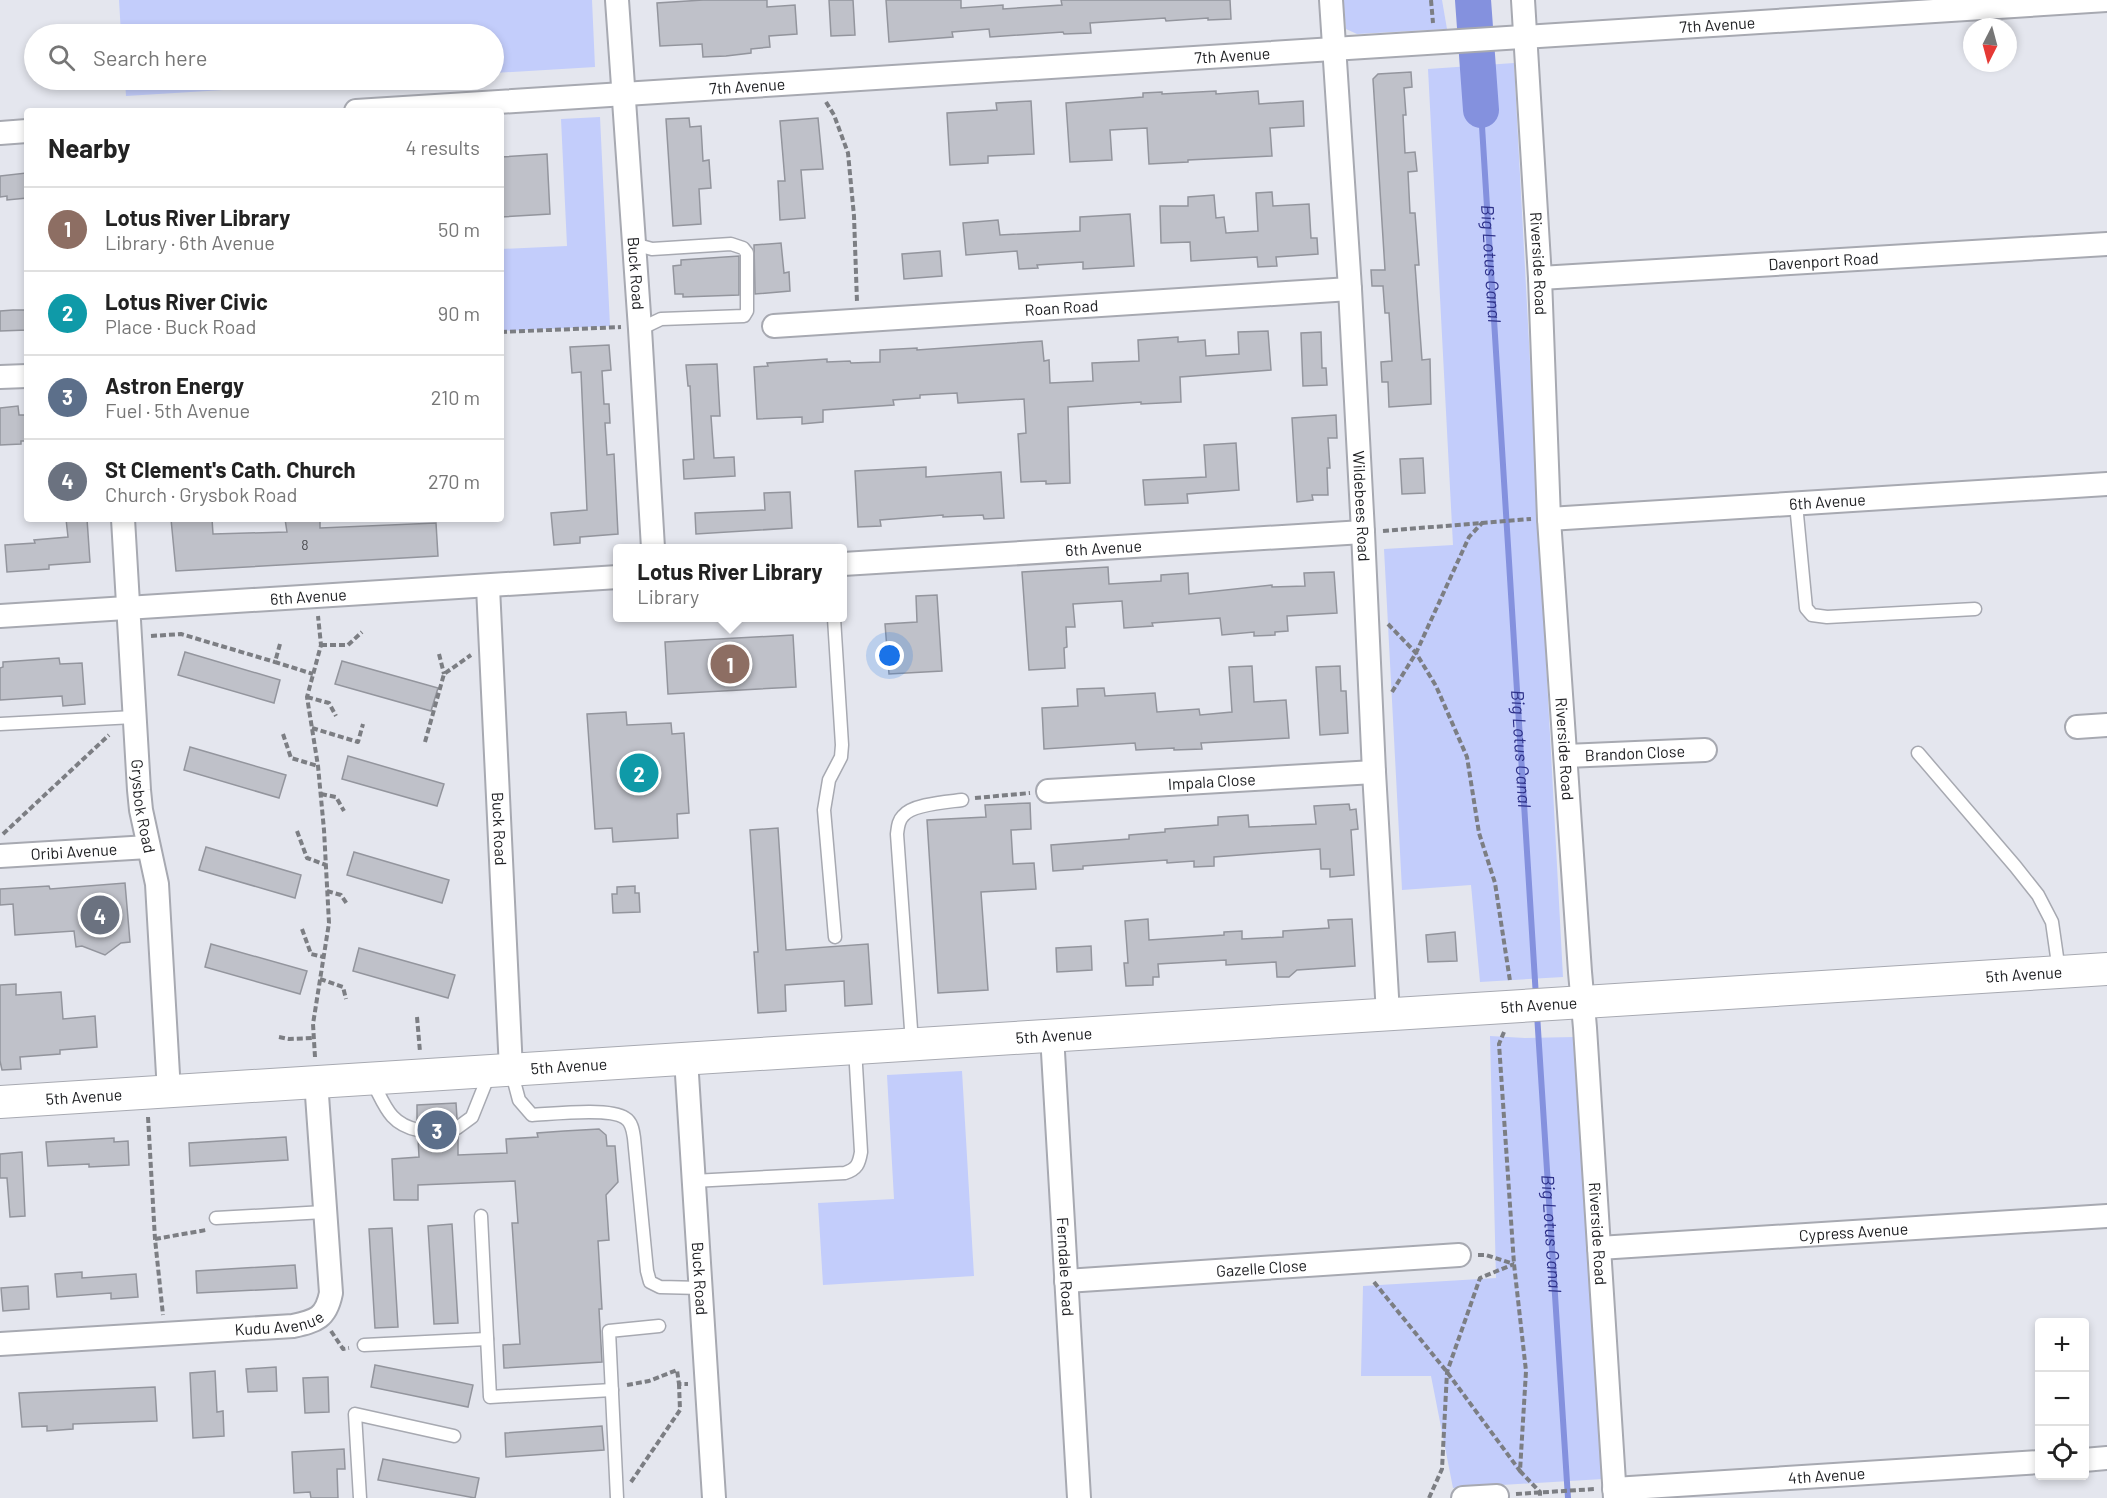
<!DOCTYPE html>
<meta charset="utf-8">
<style>
body{margin:0;font-family:Barlow,sans-serif;background:#f6f6f6;color:#222}
.controls{position:absolute;right:18px;bottom:18px;display:grid;overflow:hidden;border-radius:6px;box-shadow:0 3px 9px #0003}
.controls button{width:54px;height:54px;display:grid;place-items:center;padding:0;border:0;border-bottom:2px solid #e0e0e0;background:#fff;color:#222;font:30px sans-serif}
.compass{position:absolute;left:1963px;top:18px;width:54px;height:54px;border-radius:50%;background:#fff;box-shadow:0 3px 9px #0003;rotate:186deg}
.you{position:absolute;left:890px;top:656px;width:21px;height:21px;margin:-15px;border:4px solid #fff;border-radius:50%;background:#1a73e8;box-shadow:0 0 0 9px #1a73e833}
.badge{display:grid;place-items:center;width:39px;height:39px;border-radius:50%;background:#ea580c;color:#fff;font-size:20px;font-weight:700}
.pin{position:absolute;translate:-50% -50%;border:3px solid #fff;box-shadow:0 2px 6px #0006}
.popup{position:absolute;left:613px;top:544px;width:234px;height:78px;box-sizing:border-box;display:grid;place-content:center;border-radius:6px;background:#fff;filter:drop-shadow(0 2px 4px #0005);font-size:20px;white-space:nowrap;color:#767676}
.popup b{font-size:22px;color:#222}
.popup::after{content:'';position:absolute;left:50%;top:100%;margin-left:-12px;border:12px solid transparent;border-top-color:#fff}
.list{margin:0;padding:0;list-style:none}
h2{display:flex;justify-content:space-between;align-items:center;height:78px;margin:0;padding:0 24px;font-size:26px}
h2 small{font-size:20px;font-weight:400;color:#767676}
.list li{display:grid;grid-template-columns:39px 1fr auto;gap:18px;align-items:center;box-sizing:border-box;height:84px;padding:0 24px;border-top:2px solid #e0e0e0}
.list b{display:block;font-size:22px;white-space:nowrap}
.list p{margin:0;font-size:20px;white-space:nowrap;color:#767676}
.list em{font-size:20px;font-style:normal;color:#767676}
.icon{flex:none;width:33px;height:33px;fill:none;stroke:currentColor;stroke-width:2;stroke-linecap:round;stroke-linejoin:round}
.map{position:relative;flex:none;width:2107px;height:1498px;overflow:hidden}
.search{position:absolute;background:#fff;box-shadow:0 3px 9px #0003;left:24px;top:24px;width:480px;height:66px;display:flex;align-items:center;gap:15px;box-sizing:border-box;padding:0 21px;border-radius:33px;color:#767676;font-size:22px}
.panel{position:absolute;background:#fff;box-shadow:0 3px 9px #0003;left:24px;top:108px;width:480px;height:414px;border-radius:6px}
.map>svg:first-child{display:block}
.green{fill:#c3cdfb}
.lines{fill:none;stroke-linecap:round;stroke-linejoin:round}
.stream{stroke:#8491de;stroke-width:6}
.river{stroke:#8491de;stroke-width:36}
.building{fill:#bfc1c9;stroke:#93959d;stroke-width:1.5}
.service-casing{stroke:#a7a9b1;stroke-width:15}
.minor-casing{stroke:#a7a9b1;stroke-width:26}
.secondary-casing{stroke:#a7a9b1;stroke-width:34}
.path{stroke:#7c7e83;stroke-width:4;stroke-dasharray:6 3;stroke-linecap:butt}
.service{stroke:#fff;stroke-width:12}
.minor{stroke:#fff;stroke-width:22}
.secondary{stroke:#fff;stroke-width:32}
.labels{text-anchor:middle;stroke-width:6;stroke-linejoin:round;paint-order:stroke}
.number-label{font-size:14px;fill:#48494d}
.street-label{font-size:16px;fill:#202124;stroke:#f1f3fc}
.water-label{font-size:18px;font-style:italic;fill:#2d3088;stroke:#f1f3fc}
</style>
<div class="map">
<svg width="2107" height="1498" viewBox="0 0 2107 1498">
<rect width="100%" height="100%" fill="#e4e6ee"/>
<g class="green">
<polygon points="119,0 592,0 595,67 494,73 494,34 121,34"/>
<polygon points="1343,0 1442,0 1447,29 1357,34 1346,29"/>
<polygon points="1514,63 1563,977 1480,982 1471,885 1402,890 1384,549 1453,545 1428,69"/>
<polygon points="125,80 389,80 126,96"/>
<polygon points="600,117 610,326 501,331 501,249 567,246 561,119"/>
<polygon points="1490,1036 1525,1038 1575,1037 1603,1479 1453,1488 1431,1376 1361,1376 1363,1286 1496,1278"/>
<polygon points="962,1071 974,1276 823,1285 818,1203 894,1199 887,1075"/>
</g>
<g class="lines">
<g class="stream">
<path id="s1" d="M1481,110l55,887"/>
<path id="s2" d="M1537,1014l31,484"/>
</g>
<polyline class="river" points="1473,0 1481,110"/>
</g>
<g class="building">
<polygon points="703,0 767,0 767,7 795,5 797,34 769,36 770,47 751,49 751,53 726,56 703,57 702,44 660,46 657,3"/>
<polygon points="829,0 853,0 855,35 831,36"/>
<polygon points="886,0 961,0 961,8 1003,5 1003,9 1062,5 1061,0 1230,0 1231,19 1208,20 1208,18 1166,21 1165,18 1090,23 1091,33 1064,34 1063,32 990,37 989,29 952,32 953,37 889,42"/>
<polygon points="1411,72 1412,87 1404,88 1406,115 1403,115 1405,153 1415,152 1417,171 1408,172 1410,213 1415,213 1419,265 1415,265 1422,360 1430,359 1431,404 1389,407 1388,382 1382,382 1381,362 1392,361 1389,313 1385,313 1383,286 1372,286 1371,270 1385,270 1373,79 1378,74"/>
<polygon points="1216,91 1216,94 1258,91 1259,104 1303,101 1304,126 1270,128 1272,156 1188,160 1188,162 1149,164 1147,128 1110,130 1112,160 1070,162 1066,103 1143,97 1143,93 1162,92 1162,94"/>
<polygon points="1031,101 1034,154 988,156 988,163 950,165 947,113 997,110 996,103"/>
<polygon points="689,118 690,127 701,126 703,161 709,160 711,188 699,189 701,224 673,226 666,119"/>
<polygon points="818,118 823,169 801,170 805,218 780,220 778,181 785,181 780,121"/>
<polygon points="547,154 550,214 501,217 501,157"/>
<polygon points="26,173 27,198 7,200 7,196 0,197 0,176"/>
<polygon points="1272,192 1273,206 1309,204 1311,238 1317,238 1318,254 1276,257 1277,266 1258,267 1257,257 1191,261 1190,242 1161,243 1160,206 1188,206 1188,197 1214,195 1216,218 1224,217 1226,233 1258,231 1256,193"/>
<polygon points="1130,214 1134,266 1083,269 1083,262 1037,265 1038,268 1019,269 1017,251 966,255 963,223 998,220 1000,235 1080,231 1080,217"/>
<polygon points="781,243 784,273 789,272 790,291 755,294 754,245"/>
<polygon points="940,251 942,276 904,279 902,254"/>
<polygon points="739,256 739,295 683,297 683,294 675,294 673,266 681,265 681,260"/>
<polygon points="13,310 27,310 27,330 0,331 0,311"/>
<polygon points="1268,331 1271,370 1180,377 1181,402 1141,404 1141,402 1068,407 1070,483 1046,484 1046,481 1021,482 1018,434 1026,433 1024,399 958,403 957,393 920,395 920,398 893,400 894,405 823,410 823,422 802,424 802,417 757,419 754,367 768,366 767,363 827,359 827,362 850,361 851,363 880,362 880,350 917,348 917,350 1042,341 1044,361 1049,360 1050,383 1093,381 1092,363 1139,361 1138,340 1178,337 1178,342 1205,340 1206,356 1239,354 1238,332"/>
<polygon points="1321,332 1322,368 1326,368 1327,385 1303,386 1301,333"/>
<polygon points="609,345 611,370 602,371 604,404 609,404 610,423 605,423 607,455 614,454 618,534 580,537 580,543 554,545 551,513 587,510 581,372 572,373 570,347"/>
<polygon points="717,364 720,416 711,416 714,458 734,457 735,476 684,479 683,460 694,459 690,386 688,386 686,365"/>
<polygon points="18,406 19,415 27,415 27,441 21,441 21,444 0,445 0,408"/>
<polygon points="1336,415 1337,438 1328,438 1330,468 1327,468 1328,495 1312,495 1313,500 1297,502 1292,418"/>
<polygon points="1236,443 1239,490 1187,494 1188,503 1145,505 1143,480 1206,477 1204,445"/>
<polygon points="1423,458 1425,493 1402,494 1400,459"/>
<polygon points="926,467 926,477 1001,472 1004,518 984,519 983,515 943,517 943,515 880,520 881,526 858,527 855,471"/>
<polygon points="790,492 792,528 696,534 695,513 765,510 764,493"/>
<polygon points="66,519 87,519 90,562 49,565 49,569 7,572 5,545 35,543 34,540 68,537"/>
<polygon points="171,519 212,519 213,534 287,532 285,519 320,519 320,528 436,523 438,556 176,571"/>
<polygon points="1108,567 1109,584 1161,581 1161,575 1188,573 1189,594 1272,585 1272,587 1305,586 1304,573 1334,572 1337,613 1287,616 1288,631 1275,632 1275,635 1254,636 1254,632 1222,635 1220,618 1152,623 1153,626 1124,628 1122,601 1073,604 1075,627 1066,627 1067,647 1064,648 1065,668 1029,670 1022,572"/>
<polygon points="937,595 942,671 889,674 885,624 917,622 916,596"/>
<polygon points="793,635 796,687 668,694 665,642"/>
<polygon points="185,652 280,680 274,703 178,675"/>
<polygon points="59,658 60,664 82,663 85,704 63,706 62,696 0,700 0,668 3,667 3,662"/>
<polygon points="342,661 438,688 431,711 335,684"/>
<polygon points="1252,666 1254,702 1286,700 1289,738 1201,743 1202,749 1174,750 1174,748 1136,750 1135,743 1044,749 1042,708 1078,706 1077,689 1104,688 1105,696 1155,693 1157,712 1199,709 1200,715 1232,712 1229,667"/>
<polygon points="1340,666 1341,691 1346,691 1348,733 1320,735 1316,667"/>
<polygon points="626,712 627,725 671,723 672,734 684,733 689,813 677,814 678,838 613,842 612,828 595,829 587,714"/>
<polygon points="190,747 286,775 279,798 184,770"/>
<polygon points="348,756 444,784 437,806 342,779"/>
<polygon points="1030,803 1031,829 1011,830 1013,864 1034,863 1036,889 981,892 988,990 938,993 927,820 986,817 985,805"/>
<polygon points="1349,804 1350,810 1356,809 1358,829 1351,830 1354,875 1330,877 1330,869 1321,869 1320,849 1214,857 1214,866 1194,867 1194,861 1167,863 1167,860 1083,866 1083,869 1053,871 1051,845 1129,839 1129,835 1165,832 1165,829 1218,825 1218,817 1248,815 1249,827 1316,824 1314,806"/>
<polygon points="778,828 786,950 868,944 872,1004 845,1006 844,981 785,985 786,1011 758,1013 754,952 758,952 750,830"/>
<polygon points="206,847 301,875 295,898 199,870"/>
<polygon points="354,852 449,880 442,903 347,875"/>
<polygon points="125,883 130,942 121,943 105,955 82,946 76,947 74,931 15,935 13,904 0,905 0,889 49,886 50,889"/>
<polygon points="635,886 635,893 639,893 640,912 613,913 612,894 617,894 617,887"/>
<polygon points="1148,919 1149,940 1224,935 1224,932 1242,931 1242,939 1283,937 1283,931 1329,928 1328,920 1352,919 1355,966 1297,970 1289,977 1277,977 1276,962 1226,965 1226,960 1158,964 1159,977 1153,977 1153,985 1126,986 1124,963 1128,963 1125,921"/>
<polygon points="1455,932 1457,961 1428,962 1426,935"/>
<polygon points="211,944 307,971 300,994 205,967"/>
<polygon points="1091,946 1092,970 1057,972 1056,948"/>
<polygon points="359,948 455,975 448,998 353,971"/>
<polygon points="16,984 16,995 61,992 63,1019 95,1016 97,1047 60,1050 60,1054 20,1057 21,1069 2,1070 0,1061 0,985"/>
<polygon points="456,1103 457,1118 450,1124 449,1128 451,1133 458,1136 458,1155 507,1153 506,1139 538,1137 537,1133 564,1131 599,1129 606,1135 607,1146 615,1146 618,1182 606,1195 609,1240 598,1241 602,1309 599,1309 602,1362 504,1368 503,1345 520,1344 512,1223 518,1223 515,1181 418,1185 418,1200 394,1200 392,1159 419,1157 418,1138 423,1136 426,1132 424,1125 417,1121 417,1105"/>
<polygon points="286,1137 288,1160 190,1166 189,1143"/>
<polygon points="114,1138 114,1142 128,1141 129,1165 89,1167 89,1164 48,1166 46,1142"/>
<polygon points="22,1152 25,1216 10,1217 7,1178 0,1178 0,1154"/>
<polygon points="452,1224 458,1323 434,1324 428,1226"/>
<polygon points="392,1228 398,1327 375,1328 369,1229"/>
<polygon points="295,1265 297,1288 197,1293 196,1271"/>
<polygon points="82,1272 82,1278 136,1274 138,1297 111,1299 111,1293 57,1297 55,1274"/>
<polygon points="28,1286 29,1309 3,1311 1,1288"/>
<polygon points="375,1365 473,1385 468,1407 371,1387"/>
<polygon points="276,1367 277,1391 248,1392 246,1369"/>
<polygon points="215,1371 217,1412 223,1411 224,1436 193,1438 190,1373"/>
<polygon points="328,1377 329,1412 305,1413 303,1378"/>
<polygon points="155,1387 157,1421 73,1424 73,1429 47,1431 47,1426 22,1427 19,1393"/>
<polygon points="602,1426 604,1450 506,1457 505,1433"/>
<polygon points="344,1449 345,1469 337,1469 338,1498 311,1498 310,1492 294,1493 292,1452"/>
<polygon points="383,1459 479,1478 475,1498 378,1480"/>
</g>
<g class="lines">
<g class="service-casing">
<g id="service">
<polyline points="634,244 652,249 731,244 743,248 747,253 747,311 744,316 661,319 640,329"/>
<polyline points="1796,504 1806,608 1812,615 1827,617 1975,609"/>
<polyline points="834,618 842,745 841,757 829,780 824,810 835,937"/>
<polyline points="0,724 134,717"/>
<polyline points="1918,753 2015,866 2038,895 2052,922 2059,971"/>
<path d="M912,1043l-15,-209c1,-7 1,-13 6,-18 9,-12 44,-14 59,-16"/>
<path d="M511,1070l8,30 13,15c20,-1 78,-8 93,3 7,4 8,13 9,20l13,133 3,11 10,5 41,1"/>
<path d="M372,1081c13,24 17,43 46,49"/>
<polyline points="457,1128 472,1117 490,1072"/>
<path d="M693,1181l152,-8c12,-4 14,-9 16,-21l-6,-104"/>
<polyline points="481,1216 490,1397 612,1390"/>
<polyline points="216,1218 324,1212"/>
<polyline points="364,1345 487,1339"/>
<polyline points="360,1498 355,1414 454,1436"/>
<polyline points="617,1498 609,1331 659,1326"/>
</g>
</g>
<g class="minor-casing">
<g id="minor">
<path id="s3" d="M617,0l23,329 13,219"/>
<path id="s4" d="M1331,0l19,289 13,243 11,240 14,242"/>
<path id="s5" d="M1523,0l17,278 9,241 31,453 5,56 30,470"/>
<path id="s6" d="M356,111l1751,-111"/>
<polyline points="0,133 27,131"/>
<path id="s7" d="M1540,278l567,-34"/>
<path id="s8" d="M774,326l576,-37"/>
<polyline points="0,377 27,376"/>
<path id="s9" d="M123,519l16,271 2,20 16,74 12,208"/>
<path id="s10" d="M1549,519l558,-35"/>
<path id="s11" d="M843,564l520,-32"/>
<path id="s12" d="M488,587l23,483"/>
<path id="s13" d="M0,616l618,-39"/>
<polyline points="2077,727 2107,725"/>
<path id="s14" d="M1566,756l139,-6"/>
<path id="s15" d="M1048,791l326,-19"/>
<path id="s16" d="M0,856l148,-9"/>
<path id="s17" d="M1052,1035l27,463"/>
<path id="s18" d="M686,1059l28,439"/>
<path id="s19" d="M1599,1248l508,-32"/>
<path id="s20" d="M1066,1281l393,-26"/>
<path id="s21" d="M0,1344l293,-18c23,-5 33,-8 38,-33l-15,-212"/>
<polyline points="2084,1460 2107,1458"/>
<path id="s22" d="M1614,1489l426,-27"/>
<polyline points="1463,1498 1497,1496"/>
</g>
</g>
<g class="secondary-casing">
<g id="secondary">
<path id="s23" d="M0,1102l2107,-133"/>
</g>
</g>
<g class="path">
<polyline points="1431,0 1433,23"/>
<polyline points="826,102 834,115 848,153 854,216 857,302"/>
<polyline points="501,332 621,327"/>
<polyline points="1383,531 1531,519"/>
<polyline points="1388,624 1416,653 1436,686 1467,757 1479,833 1495,883 1510,981"/>
<polyline points="151,636 181,634 275,662"/>
<polyline points="280,644 275,662 313,674"/>
<polyline points="321,645 348,645 362,632"/>
<polyline points="439,654 444,674"/>
<polyline points="1392,692 1416,653 1469,537 1483,522"/>
<polyline points="307,697 329,703 336,716"/>
<polyline points="312,728 358,742 363,724"/>
<polyline points="283,734 291,758 318,766"/>
<polyline points="425,742 444,674 471,655"/>
<polyline points="321,794 336,797 344,811"/>
<polyline points="975,798 1030,793"/>
<polyline points="297,831 307,858 326,865"/>
<polyline points="3,834 109,735"/>
<polyline points="327,891 341,895 347,904"/>
<polyline points="302,929 311,954 324,957"/>
<polyline points="320,979 343,987 346,999"/>
<polyline points="417,1017 420,1052"/>
<polyline points="1504,1032 1499,1044 1514,1264 1526,1371 1520,1471 1540,1492 1540,1498"/>
<polyline points="279,1037 289,1039 313,1038"/>
<polyline points="315,1057 313,1024 329,923 324,830 318,766 307,697 321,645 318,616"/>
<polyline points="148,1117 155,1239 163,1315"/>
<polyline points="155,1239 206,1230"/>
<polyline points="1478,1255 1486,1255 1514,1264"/>
<polyline points="1374,1282 1447,1372 1520,1471"/>
<polyline points="331,1331 343,1349 349,1348"/>
<polyline points="627,1385 649,1381 677,1370 679,1384 688,1384"/>
<polyline points="631,1482 680,1410 679,1384"/>
<polyline points="1516,1494 1595,1489"/>
<polyline points="1429,1498 1442,1469 1447,1372 1480,1278 1514,1264"/>
</g>
<use href="#service" class="service"/>
<use href="#minor" class="minor"/>
<use href="#secondary" class="secondary"/>
</g>
<g class="labels">
<g class="number-label">
<text x="305" y="550">8</text>
</g>
<g class="street-label">
<text dy="6" stroke="none"><textPath href="#s6" startOffset="1364">7th Avenue</textPath></text>
<text dy="6" stroke="none"><textPath href="#s6" startOffset="878">7th Avenue</textPath></text>
<text dy="6" stroke="none"><textPath href="#s6" startOffset="392">7th Avenue</textPath></text>
<text dy="6" stroke="none"><textPath href="#s7" startOffset="284">Davenport Road</textPath></text>
<text dy="6" stroke="none"><textPath href="#s5" startOffset="264">Riverside Road</textPath></text>
<text dy="6" stroke="none"><textPath href="#s3" startOffset="274">Buck Road</textPath></text>
<text dy="6" stroke="none"><textPath href="#s8" startOffset="288">Roan Road</textPath></text>
<text dy="6" stroke="none"><textPath href="#s10" startOffset="279">6th Avenue</textPath></text>
<text dy="6" stroke="none"><textPath href="#s4" startOffset="507">Wildebees Road</textPath></text>
<text dy="6" stroke="none"><textPath href="#s11" startOffset="261">6th Avenue</textPath></text>
<text dy="6" stroke="none"><textPath href="#s13" startOffset="309">6th Avenue</textPath></text>
<text dy="6" stroke="none"><textPath href="#s5" startOffset="750">Riverside Road</textPath></text>
<text dy="6" stroke="none"><textPath href="#s14" startOffset="69">Brandon Close</textPath></text>
<text dy="6" stroke="none"><textPath href="#s15" startOffset="164">Impala Close</textPath></text>
<text dy="6" stroke="none"><textPath href="#s9" startOffset="288">Grysbok Road</textPath></text>
<text dy="6" stroke="none"><textPath href="#s12" startOffset="242">Buck Road</textPath></text>
<text dy="6" stroke="none"><textPath href="#s16" startOffset="74">Oribi Avenue</textPath></text>
<text dy="6" stroke="none"><textPath href="#s23" startOffset="2028">5th Avenue</textPath></text>
<text dy="6" stroke="none"><textPath href="#s23" startOffset="1542">5th Avenue</textPath></text>
<text dy="6" stroke="none"><textPath href="#s23" startOffset="1056">5th Avenue</textPath></text>
<text dy="6" stroke="none"><textPath href="#s23" startOffset="570">5th Avenue</textPath></text>
<text dy="6" stroke="none"><textPath href="#s23" startOffset="84">5th Avenue</textPath></text>
<text dy="6" stroke="none"><textPath href="#s19" startOffset="255">Cypress Avenue</textPath></text>
<text dy="6" stroke="none"><textPath href="#s5" startOffset="1236">Riverside Road</textPath></text>
<text dy="6" stroke="none"><textPath href="#s17" startOffset="232">Ferndale Road</textPath></text>
<text dy="6" stroke="none"><textPath href="#s20" startOffset="196">Gazelle Close</textPath></text>
<text dy="6" stroke="none"><textPath href="#s18" startOffset="220">Buck Road</textPath></text>
<text dy="6" stroke="none"><textPath href="#s21" startOffset="280">Kudu Avenue</textPath></text>
<text dy="6" stroke="none"><textPath href="#s22" startOffset="213">4th Avenue</textPath></text>
</g>
<g class="water-label">
<text dy="6" stroke="none"><textPath href="#s1" startOffset="154">Big Lotus Canal</textPath></text>
<text dy="6" stroke="none"><textPath href="#s1" startOffset="640">Big Lotus Canal</textPath></text>
<text dy="6" stroke="none"><textPath href="#s2" startOffset="220">Big Lotus Canal</textPath></text>
</g>
</g>
</svg>
<div class="controls">
<button>+</button>
<button>−</button>
<button><svg class="icon" aria-label="locate" viewBox="0 0 24 24"><circle cx="12" cy="12" r="6"/><path d="M12 2v4M12 18v4M2 12h4M18 12h4"/></svg></button>
</div>
<svg class="compass" viewBox="-18 -18 36 36"><path d="M0-13l5 13h-10z" fill="#e53935"/><path d="M0 13l5-13h-10z" fill="#767676"/></svg>
<div class="you"></div>
<div class="pin badge" style="left:730px;top:664px;background:#8d6e63">1</div>
<div class="popup"><b>Lotus River Library</b>Library</div>
<div class="pin badge" style="left:639px;top:773px;background:#0f9aa8">2</div>
<div class="pin badge" style="left:437px;top:1130px;background:#5c6f8a">3</div>
<div class="pin badge" style="left:100px;top:915px;background:#6b7280">4</div>
<div class="search"><svg class="icon" aria-label="search" viewBox="0 0 24 24"><circle cx="10" cy="10" r="6"/><path d="M15 15l6 6"/></svg>Search here</div>
<section class="panel">
<h2>Nearby<small>4 results</small></h2>
<ul class="list">
<li><span class="badge" style="background:#8d6e63">1</span><div><b>Lotus River Library</b><p>Library · 6th Avenue</p></div><em>50 m</em></li>
<li><span class="badge" style="background:#0f9aa8">2</span><div><b>Lotus River Civic</b><p>Place · Buck Road</p></div><em>90 m</em></li>
<li><span class="badge" style="background:#5c6f8a">3</span><div><b>Astron Energy</b><p>Fuel · 5th Avenue</p></div><em>210 m</em></li>
<li><span class="badge" style="background:#6b7280">4</span><div><b>St Clement's Cath. Church</b><p>Church · Grysbok Road</p></div><em>270 m</em></li>
</ul>
</section>
</div>
